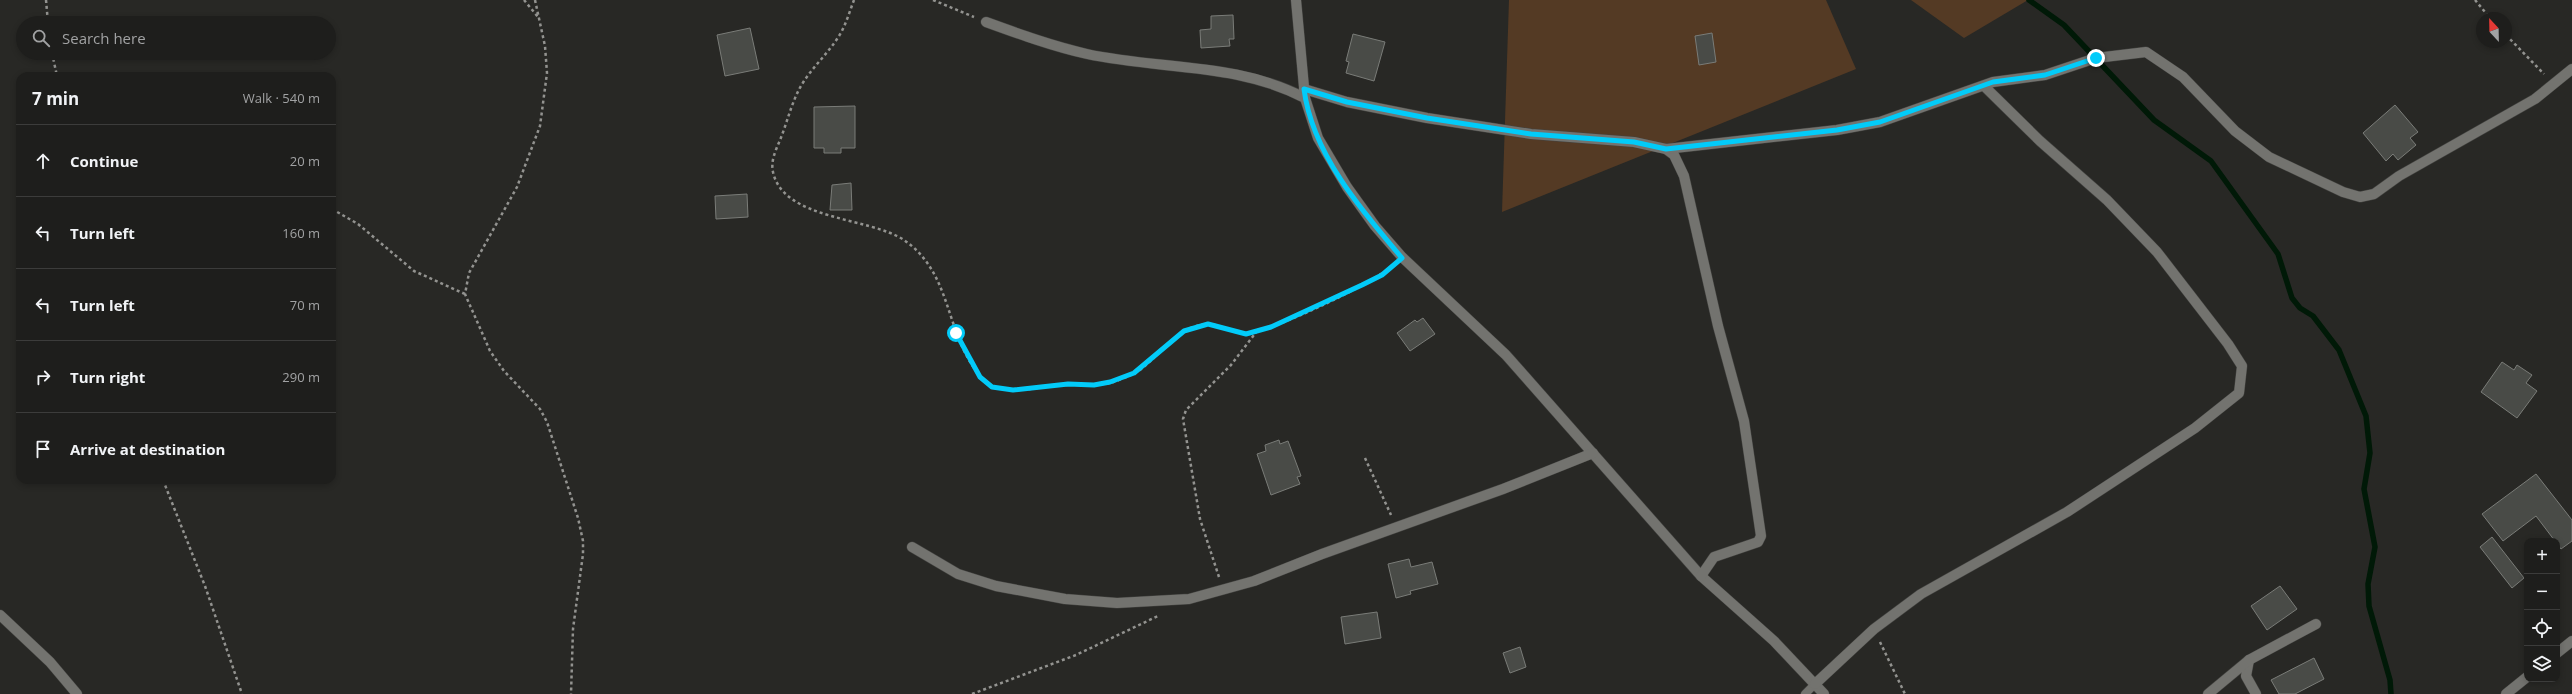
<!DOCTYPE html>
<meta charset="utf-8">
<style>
body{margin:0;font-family:"Open Sans",sans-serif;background:#2b2b29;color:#f1f3f6}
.controls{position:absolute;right:12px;bottom:12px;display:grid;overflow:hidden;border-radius:8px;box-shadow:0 2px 6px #0003}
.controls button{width:36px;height:36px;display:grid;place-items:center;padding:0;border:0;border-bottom:1px solid #3c3c3b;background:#1e1e1c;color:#f1f3f6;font:20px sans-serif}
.compass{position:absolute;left:2476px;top:12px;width:36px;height:36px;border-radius:50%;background:#1e1e1c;box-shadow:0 2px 6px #0003;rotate:338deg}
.stop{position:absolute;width:12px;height:12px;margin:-9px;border:3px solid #02cbf9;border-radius:50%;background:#fff}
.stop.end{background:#02cbf9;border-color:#fff;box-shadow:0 1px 4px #0008}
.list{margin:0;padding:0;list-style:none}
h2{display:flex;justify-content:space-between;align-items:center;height:52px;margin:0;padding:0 16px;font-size:17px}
h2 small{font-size:13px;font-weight:400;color:#a1a2a3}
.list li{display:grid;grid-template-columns:26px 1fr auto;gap:12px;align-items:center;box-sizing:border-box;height:72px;padding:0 16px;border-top:1px solid #3c3c3b}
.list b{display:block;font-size:15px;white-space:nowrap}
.list em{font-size:13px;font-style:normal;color:#a1a2a3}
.icon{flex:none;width:22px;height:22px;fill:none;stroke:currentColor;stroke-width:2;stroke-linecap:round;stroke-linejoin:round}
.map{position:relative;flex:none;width:2572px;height:694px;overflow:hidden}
.search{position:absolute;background:#1e1e1c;box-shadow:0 2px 6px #0003;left:16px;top:16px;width:320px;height:44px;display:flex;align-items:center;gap:10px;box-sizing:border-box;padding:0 14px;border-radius:22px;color:#a1a2a3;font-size:15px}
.panel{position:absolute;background:#1e1e1c;box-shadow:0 2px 6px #0003;left:16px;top:72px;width:320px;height:412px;border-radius:12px}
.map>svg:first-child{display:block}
.green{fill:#543a24}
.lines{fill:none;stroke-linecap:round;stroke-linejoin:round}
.stream{stroke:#001907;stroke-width:5.5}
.building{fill:#494b47;stroke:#7a7c78}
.lane-casing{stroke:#434340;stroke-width:9}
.street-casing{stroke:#434340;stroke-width:11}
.path{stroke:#939390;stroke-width:2.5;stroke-dasharray:3 3;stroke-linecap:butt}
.lane{stroke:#73736f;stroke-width:8}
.street{stroke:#73736f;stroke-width:10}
.route{stroke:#02cbf9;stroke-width:5}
</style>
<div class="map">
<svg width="2572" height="694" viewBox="0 0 2572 694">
<rect width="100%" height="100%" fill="#282825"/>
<g class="green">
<polygon points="1509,0 1826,0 1856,69 1502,212"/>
<polygon points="1911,0 2028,0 1964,38"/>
</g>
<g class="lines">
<polyline class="stream" points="2029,0 2064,25 2154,120 2211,161 2278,254 2292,298 2300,308 2313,316 2339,350 2366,416 2370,453 2364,489 2375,547 2368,584 2369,606 2390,680 2391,694"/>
</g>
<g class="building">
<polygon points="1233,15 1234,39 1229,39 1230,46 1201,48 1200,30 1211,29 1211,16"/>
<polygon points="750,28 759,69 725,76 717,35"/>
<polygon points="1712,33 1716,62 1699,65 1695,36"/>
<polygon points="1353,34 1385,42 1374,81 1346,73 1349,62 1346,61"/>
<polygon points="2395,105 2418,132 2410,138 2416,145 2398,160 2393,154 2386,161 2363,133"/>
<polygon points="855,106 855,148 841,148 841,153 824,153 824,148 814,148 814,107"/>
<polygon points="851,183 852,210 830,210 832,185"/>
<polygon points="747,194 748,217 716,219 715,196"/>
<polygon points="1423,318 1435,334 1410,351 1397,333 1415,320 1417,322"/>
<polygon points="2502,362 2514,370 2517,365 2532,375 2526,383 2537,391 2517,418 2481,392"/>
<polygon points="1279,440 1280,444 1288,441 1301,476 1297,477 1300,484 1271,495 1257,454 1266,451 1265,445"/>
<polygon points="2536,474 2572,520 2572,541 2561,549 2536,516 2503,541 2482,514"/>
<polygon points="2492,537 2524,578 2512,588 2480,547"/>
<polygon points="1409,559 1411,567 1432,562 1438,584 1410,591 1411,594 1396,598 1388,564"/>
<polygon points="2280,586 2297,609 2267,630 2251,606"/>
<polygon points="1377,612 1381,638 1345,644 1341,617"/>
<polygon points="1520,647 1526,667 1510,673 1503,653"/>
<polygon points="2314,658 2324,679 2295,694 2279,694 2271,680"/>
</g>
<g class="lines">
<g class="lane-casing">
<polyline id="lane" points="1805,694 1815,684"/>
</g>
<g class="street-casing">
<g id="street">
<polyline points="1296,0 1305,98 1318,138 1347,187 1375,226 1402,257 1506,355 1701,576 1774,641 1824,694"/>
<path d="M986,22c33,12 66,24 101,32 74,16 149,8 218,44"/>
<polyline points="1304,89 1347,102 1427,118 1531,134 1634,142 1666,149 1674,155 1684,176 1718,326 1744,421 1761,536 1758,542 1714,557 1701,576"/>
<polyline points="1666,149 1837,130 1880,122 1993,82 2045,75 2096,58 2146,52 2183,77 2235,131 2269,157 2343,192 2360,197 2374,194 2399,176 2535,99 2572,69"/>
<polyline points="912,547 958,574 996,586 1065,599 1117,603 1189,599 1254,581 1322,554 1503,489 1593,453"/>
<polyline points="0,615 50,662 77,694"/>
<polyline points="2557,653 2572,641"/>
<polyline points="2249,660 2246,676 2256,694"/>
<polyline points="1815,684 1874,629 1921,594 2067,512 2195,428 2239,393 2242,366 2228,344 2157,252 2107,200 2040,141 1984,86"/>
<polyline points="2208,694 2249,660 2316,624"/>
<polyline points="2506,694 2527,677"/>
</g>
</g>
<g class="path">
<polyline points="46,0 48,23"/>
<polyline points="524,0 538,17"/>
<polyline points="535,0 545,46 547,73 540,126 517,187 469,273 465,294 490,351 504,371 540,409 547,422 578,518 583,541 583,554 573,629 571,694"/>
<path d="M854,0c-5,13 -9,28 -17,39 -10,15 -23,27 -33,42 -11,17 -15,35 -22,54 -4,11 -12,24 -9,37 10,48 96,45 131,68 45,31 41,83 68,125 4,6 8,13 15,18 6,5 15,6 23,7 19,1 38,-5 57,-5 15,-1 29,1 43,-2 8,-2 16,-6 23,-9 23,-12 35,-38 60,-47 26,-9 35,8 56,6 28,-4 121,-48 143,-67"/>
<polyline points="933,0 974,17"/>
<polyline points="2475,0 2490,18"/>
<polyline points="2506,35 2544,74"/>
<polyline points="52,53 57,76"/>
<polyline points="332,209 358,224 414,271 465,294"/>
<polyline points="1365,458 1391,515"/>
<polyline points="163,480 205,586 242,694"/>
<polyline points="1219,577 1200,519 1183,419 1186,410 1231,365 1257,331"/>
<polyline points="1880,642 1905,694"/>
<polyline points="972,694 1076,655 1158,616"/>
</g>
<use href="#lane" class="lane"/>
<use href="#street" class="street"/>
</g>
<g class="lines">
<path class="route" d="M956,333l24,44 12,10 21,3 55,-6 26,1 16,-3 24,-9 50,-42 24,-7 38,10 25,-7 91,-42 20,-10 20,-17c-41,-48 -90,-105 -98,-169l43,13 80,16 104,16 103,8 32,7 171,-19 43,-8 113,-40 52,-7 51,-17"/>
</g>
</svg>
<div class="controls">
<button>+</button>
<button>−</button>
<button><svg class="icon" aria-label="locate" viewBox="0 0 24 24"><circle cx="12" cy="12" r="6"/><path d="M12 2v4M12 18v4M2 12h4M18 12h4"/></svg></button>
<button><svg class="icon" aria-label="layers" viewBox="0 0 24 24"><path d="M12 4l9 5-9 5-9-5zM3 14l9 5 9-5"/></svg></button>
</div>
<svg class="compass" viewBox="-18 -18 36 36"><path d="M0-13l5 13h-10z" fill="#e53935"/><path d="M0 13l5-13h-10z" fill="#a1a2a3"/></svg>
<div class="stop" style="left:956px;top:333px"></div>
<div class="stop end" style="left:2096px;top:58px"></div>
<div class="search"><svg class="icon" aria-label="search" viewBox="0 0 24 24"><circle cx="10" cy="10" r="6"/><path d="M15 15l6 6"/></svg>Search here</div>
<section class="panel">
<h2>7 min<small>Walk · 540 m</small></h2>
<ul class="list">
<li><svg class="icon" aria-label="ahead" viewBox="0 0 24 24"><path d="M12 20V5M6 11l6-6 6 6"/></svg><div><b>Continue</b></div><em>20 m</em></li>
<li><svg class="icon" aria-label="left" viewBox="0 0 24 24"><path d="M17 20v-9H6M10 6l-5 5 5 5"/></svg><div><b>Turn left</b></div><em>160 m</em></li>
<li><svg class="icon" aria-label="left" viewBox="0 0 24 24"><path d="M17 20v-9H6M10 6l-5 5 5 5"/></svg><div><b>Turn left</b></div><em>70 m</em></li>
<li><svg class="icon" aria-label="right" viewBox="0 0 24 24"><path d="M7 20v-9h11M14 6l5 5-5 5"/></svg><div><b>Turn right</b></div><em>290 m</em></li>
<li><svg class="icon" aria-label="arrive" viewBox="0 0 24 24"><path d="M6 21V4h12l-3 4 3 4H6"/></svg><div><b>Arrive at destination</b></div></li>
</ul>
</section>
</div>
